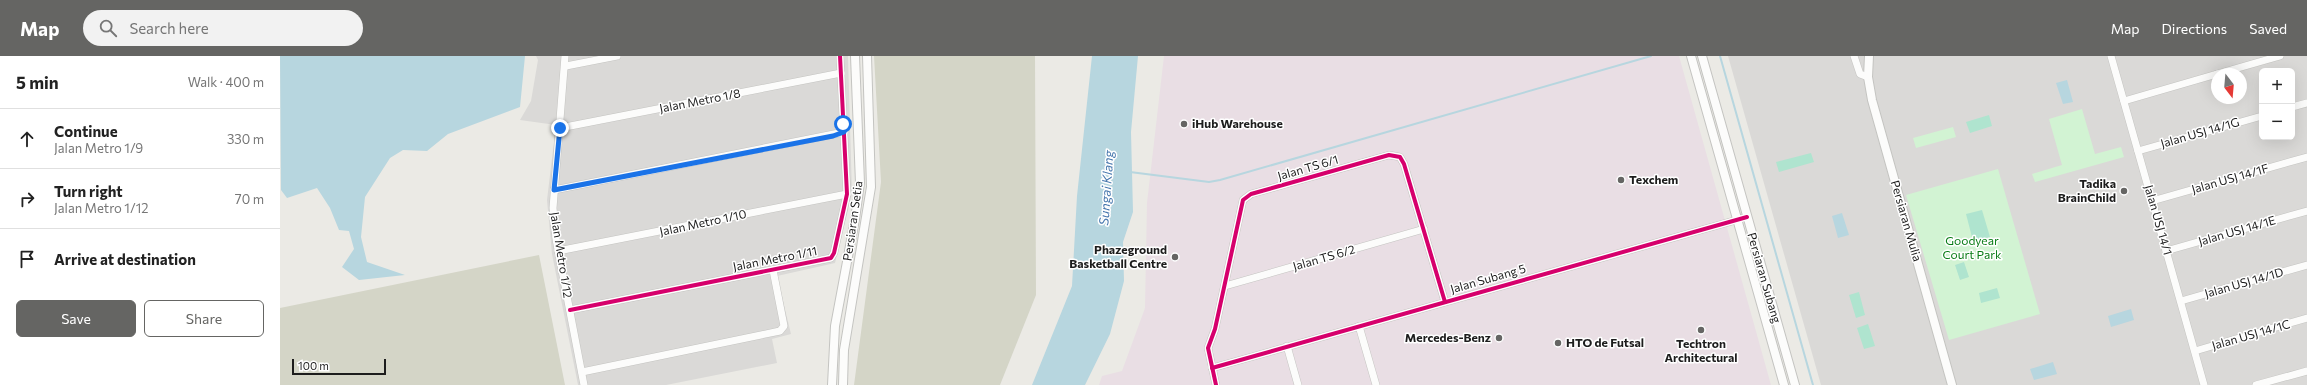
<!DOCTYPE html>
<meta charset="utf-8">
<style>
body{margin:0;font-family:Commissioner,sans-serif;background:#f2f2f2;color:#222}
.controls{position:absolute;right:12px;top:12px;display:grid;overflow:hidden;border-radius:6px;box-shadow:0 4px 16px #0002}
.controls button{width:36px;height:36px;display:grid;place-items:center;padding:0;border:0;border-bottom:1px solid #e0e0e0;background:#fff;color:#222;font:20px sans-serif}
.compass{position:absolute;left:1931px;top:12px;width:36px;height:36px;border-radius:50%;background:#fff;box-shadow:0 4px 16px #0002;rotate:164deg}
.scale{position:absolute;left:12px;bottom:10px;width:94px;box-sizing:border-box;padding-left:4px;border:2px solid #1d1d1d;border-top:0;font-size:11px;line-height:14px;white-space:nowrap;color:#1d1d1d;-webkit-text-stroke:3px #fff;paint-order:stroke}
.stop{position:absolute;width:12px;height:12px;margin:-9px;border:3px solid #1a73e8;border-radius:50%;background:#fff}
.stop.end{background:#1a73e8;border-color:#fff;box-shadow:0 1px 4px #0008}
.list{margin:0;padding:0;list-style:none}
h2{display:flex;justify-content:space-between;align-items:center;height:52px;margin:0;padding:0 16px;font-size:17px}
h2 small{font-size:13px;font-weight:400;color:#767676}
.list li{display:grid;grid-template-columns:26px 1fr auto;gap:12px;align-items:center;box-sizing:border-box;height:60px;padding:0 16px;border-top:1px solid #e0e0e0}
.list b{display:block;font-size:15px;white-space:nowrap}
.list p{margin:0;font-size:13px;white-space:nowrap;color:#767676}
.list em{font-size:13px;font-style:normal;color:#767676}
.actions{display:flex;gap:8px;padding:12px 16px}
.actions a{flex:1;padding:9px 0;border:1px solid #656563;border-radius:6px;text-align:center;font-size:14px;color:#656563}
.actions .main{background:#656563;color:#fff}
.icon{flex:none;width:22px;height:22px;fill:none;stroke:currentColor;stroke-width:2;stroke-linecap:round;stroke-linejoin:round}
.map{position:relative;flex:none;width:2027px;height:329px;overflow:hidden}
header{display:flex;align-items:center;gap:24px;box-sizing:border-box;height:56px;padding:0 20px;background:#656563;color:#fff}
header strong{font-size:19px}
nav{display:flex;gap:22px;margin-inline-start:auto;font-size:14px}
.search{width:280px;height:36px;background:#f2f2f2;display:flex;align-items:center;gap:10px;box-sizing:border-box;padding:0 14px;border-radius:22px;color:#767676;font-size:15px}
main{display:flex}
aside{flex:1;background:#fff}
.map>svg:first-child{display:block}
.residential{fill:#dad9d7;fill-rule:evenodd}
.industrial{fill:#e9dee4}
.construction{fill:#d4d5c7}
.park{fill:#d2f3d3}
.pitch{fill:#afe4cf}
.water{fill:#b7d6df}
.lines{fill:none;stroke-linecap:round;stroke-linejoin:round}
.stream{stroke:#b7d6df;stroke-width:2}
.minor-casing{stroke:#c4c4c1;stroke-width:8}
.tertiary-casing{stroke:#c4c4c1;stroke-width:10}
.minor{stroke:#fcfcfb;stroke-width:7}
.tertiary{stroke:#fcfcfb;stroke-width:8}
.cycleway-casing{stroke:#fff;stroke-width:6}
.cycleway{stroke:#d6006c;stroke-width:4}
.route{stroke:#1a73e8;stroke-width:5}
.poi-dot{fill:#656563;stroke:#fff;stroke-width:1.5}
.labels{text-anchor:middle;stroke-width:3;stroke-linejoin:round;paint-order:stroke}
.street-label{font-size:12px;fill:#1d1d1d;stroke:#fff}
.poi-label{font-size:12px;font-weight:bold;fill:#1d1d1d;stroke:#fff;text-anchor:start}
.park-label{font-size:12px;fill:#097c16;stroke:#fff}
.water-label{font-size:13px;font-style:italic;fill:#4878ae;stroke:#fff}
</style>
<header>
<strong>Map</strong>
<div class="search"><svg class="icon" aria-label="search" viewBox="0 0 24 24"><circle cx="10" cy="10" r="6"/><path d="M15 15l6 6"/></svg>Search here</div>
<nav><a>Map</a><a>Directions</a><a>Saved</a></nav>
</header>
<main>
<aside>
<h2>5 min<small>Walk · 400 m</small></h2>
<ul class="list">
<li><svg class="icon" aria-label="ahead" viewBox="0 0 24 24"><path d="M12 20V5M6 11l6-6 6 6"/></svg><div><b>Continue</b><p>Jalan Metro 1/9</p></div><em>330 m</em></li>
<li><svg class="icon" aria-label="right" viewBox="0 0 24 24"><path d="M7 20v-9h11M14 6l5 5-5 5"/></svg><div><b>Turn right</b><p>Jalan Metro 1/12</p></div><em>70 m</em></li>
<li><svg class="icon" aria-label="arrive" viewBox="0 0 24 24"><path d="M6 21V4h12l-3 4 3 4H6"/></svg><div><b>Arrive at destination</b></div></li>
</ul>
<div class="actions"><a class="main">Save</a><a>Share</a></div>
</aside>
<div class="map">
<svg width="2027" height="329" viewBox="0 0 2027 329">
<rect width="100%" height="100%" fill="#ebeae5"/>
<g class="residential">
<polygon points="256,0 568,0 572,138 555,207 497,220 511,278 492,283 497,307 386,329 298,329 272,198 267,144 276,69 240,64 251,45 258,4"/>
<path d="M1448,0h579v329h-486zM1982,15h30v66h-30zM1937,18h24v24h-24z"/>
</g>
<polygon class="industrial" points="884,0 1399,0 1491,329 819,329 822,320 842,315 865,252 867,147"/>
<g class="construction">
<polygon points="594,0 755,0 756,239 720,329 574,329 601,126"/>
<polygon points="259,199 285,329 0,329 0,252"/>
</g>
<g class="park">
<polygon points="1802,53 1815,98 1841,91 1844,101 1755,126 1752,118 1782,109 1769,63"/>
<polygon points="1673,71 1676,81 1636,92 1633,82"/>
<polygon points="1718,113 1760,258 1669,284 1626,139"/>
</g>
<g class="pitch">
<polygon points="1709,59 1712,70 1690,77 1686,66"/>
<polygon points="1531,97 1534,106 1499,116 1496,106"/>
<polygon points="1702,154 1710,181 1693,185 1686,158"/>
<polygon points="1684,206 1689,221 1680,224 1675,209"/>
<polygon points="1717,232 1720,242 1701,247 1699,237"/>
<polygon points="1579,236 1585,259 1576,262 1569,239"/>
<polygon points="1588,268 1595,290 1584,293 1577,272"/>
</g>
<g class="water">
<polygon points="0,0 245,0 240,51 168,78 147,95 123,94 110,102 85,141 81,181 87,206 125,219 79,224 62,211 74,193 69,175 59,174 50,152 37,132 7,142 1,134"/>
<polygon points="812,0 858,0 851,76 853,156 843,186 844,225 830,278 805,329 752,329 792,230 797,140"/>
<polygon points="1787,24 1793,46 1783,48 1776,27"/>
<polygon points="1562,157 1569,179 1558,182 1552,160"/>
<polygon points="1851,253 1854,264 1831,271 1828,260"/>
<polygon points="1773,306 1777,318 1754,324 1750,313"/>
</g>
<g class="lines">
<g class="stream">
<polyline points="1440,0 1533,329"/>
<polyline points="850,116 929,126 940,124 1371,0"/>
</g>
<g class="minor-casing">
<g id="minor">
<polyline points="285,0 273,152 276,183 304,329"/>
<polyline points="1574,0 1580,18 1588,21"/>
<polyline points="1831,0 1924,329"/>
<polyline points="286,10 337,0"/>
<polyline points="1937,18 2000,0"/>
<polyline points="1844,45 1937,18"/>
<polyline points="2012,51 2027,47"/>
<polyline points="280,72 561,17"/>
<polyline points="1858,95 1982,60"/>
<polyline points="274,134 564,76"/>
<polyline points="1872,145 2027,101"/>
<polyline points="278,195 567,138"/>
<polyline points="1886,195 2027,155"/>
<polyline points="945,230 1144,173"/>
<polyline points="1901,245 2027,209"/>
<polyline points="290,254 551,202 554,197 567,138 560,0"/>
<polyline points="1079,270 1096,329"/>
<polyline points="1007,290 1018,329"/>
<polyline points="1915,295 2027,262"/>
<polyline points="932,312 1467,161"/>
<polyline points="302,316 500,275 504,270 493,214"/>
<polyline points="936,329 928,292 935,273 963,144 971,138 1109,99 1120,101 1124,108 1165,246"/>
<polyline points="1976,329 2027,315"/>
</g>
</g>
<g class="tertiary-casing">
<g id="tertiary">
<polyline points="1411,0 1504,329"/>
<polyline points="1422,0 1515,329"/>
<polyline points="1589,0 1588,21 1592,44 1672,329"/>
<polyline points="552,329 555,270 575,163 580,127 575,0"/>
<polyline points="563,329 564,294 591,131 587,0"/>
</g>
</g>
<use href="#minor" class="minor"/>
<use href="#tertiary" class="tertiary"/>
<g class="cycleway-casing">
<g id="cycleway">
<polyline points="290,254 551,202 554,197 567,138 560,0"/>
<polyline points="932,312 1467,161"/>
<polyline points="936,329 928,292 935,273 963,144 971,138 1109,99 1120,101 1124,108 1165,246"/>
</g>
</g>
<use href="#cycleway" class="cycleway"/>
</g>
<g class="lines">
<polyline class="route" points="280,72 274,134 553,80 564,76 563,68"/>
</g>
<g class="poi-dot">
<circle cx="904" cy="68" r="4"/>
<circle cx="1341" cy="124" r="4"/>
<circle cx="1844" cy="135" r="4"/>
<circle cx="895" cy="201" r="4"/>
<circle cx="1421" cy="274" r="4"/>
<circle cx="1219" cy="282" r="4"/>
<circle cx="1278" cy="287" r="4"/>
</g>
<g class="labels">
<g class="street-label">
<text transform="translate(420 45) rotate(-11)" y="4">Jalan Metro 1/8</text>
<text transform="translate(1920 77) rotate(-16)" y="4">Jalan USJ 14/1G</text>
<text transform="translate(1028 112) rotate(-16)" y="4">Jalan TS 6/1</text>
<text transform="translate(1950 123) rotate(-16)" y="4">Jalan USJ 14/1F</text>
<text transform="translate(1878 164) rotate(74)" y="4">Jalan USJ 14/1</text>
<text transform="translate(573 165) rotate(-82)" y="4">Persiaran Setia</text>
<text transform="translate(1626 165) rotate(74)" y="4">Persiaran Mulia</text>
<text transform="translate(423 167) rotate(-12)" y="4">Jalan Metro 1/10</text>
<text transform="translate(1957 175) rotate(-16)" y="4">Jalan USJ 14/1E</text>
<text transform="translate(281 199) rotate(81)" y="4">Jalan Metro 1/12</text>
<text transform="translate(1044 202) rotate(-16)" y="4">Jalan TS 6/2</text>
<text transform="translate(495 203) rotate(-11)" y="4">Jalan Metro 1/11</text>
<text transform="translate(1484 222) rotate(74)" y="4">Persiaran Subang</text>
<text transform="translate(1208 223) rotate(-16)" y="4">Jalan Subang 5</text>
<text transform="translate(1964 227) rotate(-16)" y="4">Jalan USJ 14/1D</text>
<text transform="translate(1971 279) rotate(-16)" y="4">Jalan USJ 14/1C</text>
</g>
<g class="poi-label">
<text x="912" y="72">iHub Warehouse</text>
<text x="1349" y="128">Texchem</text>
<text x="1836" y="132" text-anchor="end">Tadika<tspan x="1836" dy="14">BrainChild</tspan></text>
<text x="887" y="198" text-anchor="end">Phazeground<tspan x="887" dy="14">Basketball Centre</tspan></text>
<text x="1211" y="286" text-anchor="end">Mercedes-Benz</text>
<text x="1286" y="291">HTO de Futsal</text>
<text x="1421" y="292" text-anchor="middle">Techtron<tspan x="1421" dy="14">Architectural</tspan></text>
</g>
<g class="park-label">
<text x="1692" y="189">Goodyear<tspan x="1692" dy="14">Court Park</tspan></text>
</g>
<g class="water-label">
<text transform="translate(826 132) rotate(-86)" y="5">Sungai Klang</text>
</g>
</g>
</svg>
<div class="controls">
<button>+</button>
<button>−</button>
</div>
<svg class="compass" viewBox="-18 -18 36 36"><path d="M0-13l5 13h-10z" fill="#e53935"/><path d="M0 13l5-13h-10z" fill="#767676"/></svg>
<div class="scale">100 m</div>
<div class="stop" style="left:563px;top:68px"></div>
<div class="stop end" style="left:280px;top:72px"></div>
</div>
</main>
